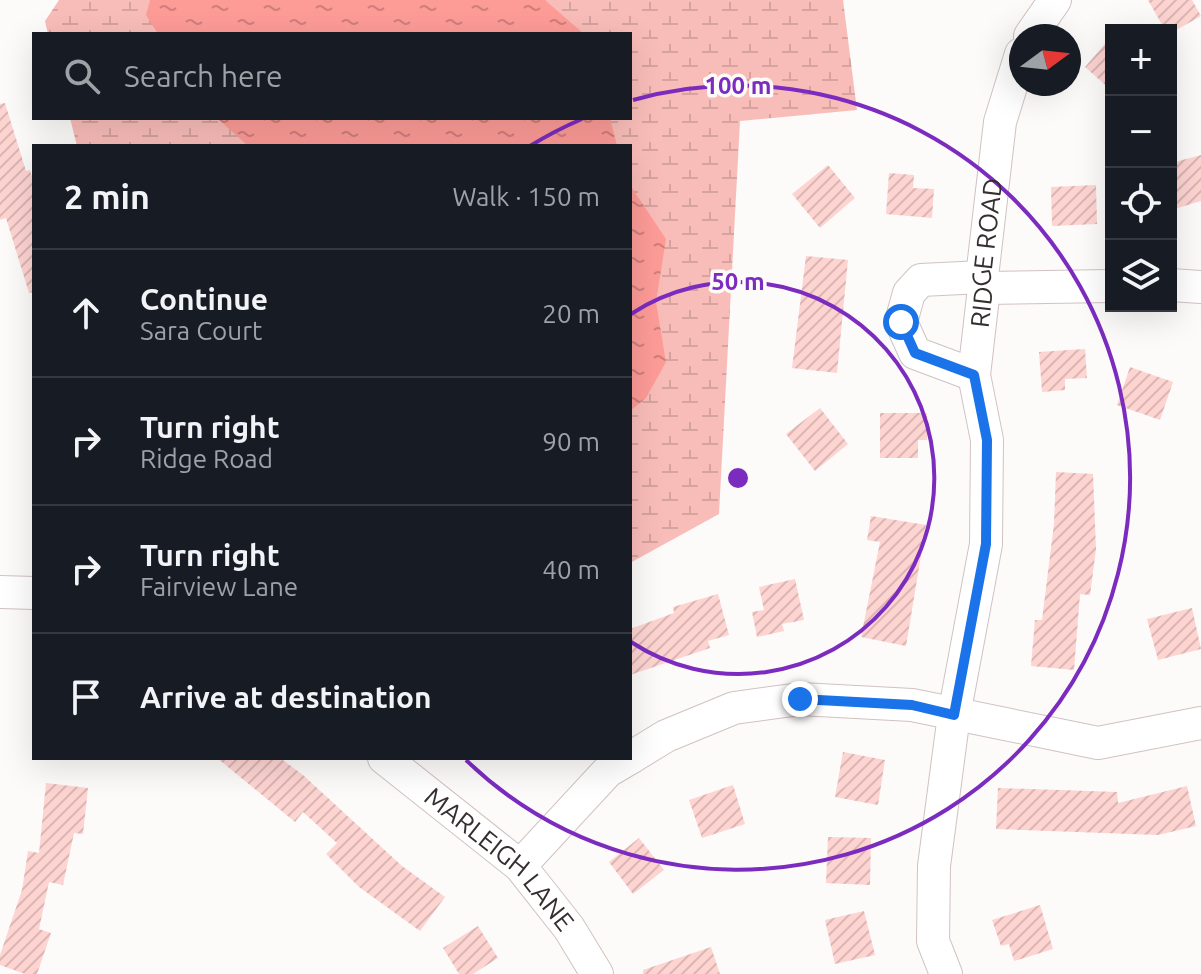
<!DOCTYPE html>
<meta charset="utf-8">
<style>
body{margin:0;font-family:Ubuntu,sans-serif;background:#20242c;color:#f1f3f6}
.controls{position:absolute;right:24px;top:24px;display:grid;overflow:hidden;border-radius:0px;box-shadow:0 8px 32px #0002}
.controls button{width:72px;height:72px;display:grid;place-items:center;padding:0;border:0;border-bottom:2px solid #363941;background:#171b24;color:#f1f3f6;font:40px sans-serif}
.compass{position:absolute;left:1009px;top:24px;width:72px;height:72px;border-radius:50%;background:#171b24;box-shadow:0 8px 32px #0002;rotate:75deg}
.stop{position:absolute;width:24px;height:24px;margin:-18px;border:6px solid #1a73e8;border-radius:50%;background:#fff}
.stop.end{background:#1a73e8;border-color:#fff;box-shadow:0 2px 8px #0008}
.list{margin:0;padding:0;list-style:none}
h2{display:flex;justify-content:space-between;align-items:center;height:104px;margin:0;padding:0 32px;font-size:34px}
h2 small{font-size:26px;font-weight:400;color:#9ea1a6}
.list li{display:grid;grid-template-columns:52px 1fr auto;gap:24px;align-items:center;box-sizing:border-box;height:128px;padding:0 32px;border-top:2px solid #363941}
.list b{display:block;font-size:30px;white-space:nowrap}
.list p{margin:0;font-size:26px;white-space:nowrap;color:#9ea1a6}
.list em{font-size:26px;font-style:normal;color:#9ea1a6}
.icon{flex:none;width:44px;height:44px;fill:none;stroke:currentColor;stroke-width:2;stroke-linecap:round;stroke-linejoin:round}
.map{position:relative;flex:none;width:1201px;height:974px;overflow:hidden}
.search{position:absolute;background:#171b24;box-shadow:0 8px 32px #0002;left:32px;top:32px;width:600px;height:88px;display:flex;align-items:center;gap:20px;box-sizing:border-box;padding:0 28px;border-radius:0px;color:#9ea1a6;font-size:30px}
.panel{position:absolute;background:#171b24;box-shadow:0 8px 32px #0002;left:32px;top:144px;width:600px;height:616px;border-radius:0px}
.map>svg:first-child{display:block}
.wetland{fill:url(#wetland-marsh)}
.water{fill:url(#water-ripples)}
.building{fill:url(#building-hatch)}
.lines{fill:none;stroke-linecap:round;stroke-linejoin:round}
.street-casing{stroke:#d1c2c1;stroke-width:34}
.street{stroke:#fff;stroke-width:32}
.route{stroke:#1a73e8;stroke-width:10}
.ring{fill:none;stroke:#7b2cbf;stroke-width:4}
.labels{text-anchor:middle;stroke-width:7;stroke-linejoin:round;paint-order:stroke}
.street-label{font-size:26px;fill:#352f2f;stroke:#fdfafa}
.centre{fill:#7b2cbf;stroke:#fdfafa;stroke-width:4}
.ring-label{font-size:24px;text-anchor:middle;font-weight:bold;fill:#7b2cbf;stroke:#fdfafa;stroke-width:7;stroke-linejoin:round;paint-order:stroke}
</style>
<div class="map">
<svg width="1201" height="974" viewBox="0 0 1201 974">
<defs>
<pattern id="wetland-marsh" width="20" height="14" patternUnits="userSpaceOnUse" patternTransform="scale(2)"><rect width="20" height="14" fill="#f9bdb9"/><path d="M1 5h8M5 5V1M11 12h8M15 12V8" fill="none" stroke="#d6a39f"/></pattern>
<pattern id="water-ripples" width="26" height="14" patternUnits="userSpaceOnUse" patternTransform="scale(2)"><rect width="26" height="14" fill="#fd9b97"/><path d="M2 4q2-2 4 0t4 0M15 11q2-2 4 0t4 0" fill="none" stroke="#ce7f7c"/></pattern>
<pattern id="building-hatch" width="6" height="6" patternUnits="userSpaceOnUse" patternTransform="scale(2)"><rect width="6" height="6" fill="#fed4d1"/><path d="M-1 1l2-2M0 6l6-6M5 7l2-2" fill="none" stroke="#dab6b4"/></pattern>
</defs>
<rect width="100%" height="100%" fill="#fdfafa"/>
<polygon class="wetland" points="59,0 843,0 857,110 740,121 719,514 630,563 630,146 77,146 70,118 630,118 630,34 48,34 45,21"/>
<g class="water">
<polygon points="150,0 545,0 584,34 158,34 146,15"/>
<polygon points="217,118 610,118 617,146 248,146"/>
<polygon points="630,185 666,239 656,302 666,362 646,398 630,411"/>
</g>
<g class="building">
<polygon points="1148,0 1192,0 1201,16 1171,33 1171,30 1165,30"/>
<polygon points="1111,37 1111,90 1085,67"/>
<polygon points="5,103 26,171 30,170 34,184 34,292 29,293 6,218 0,220 0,104"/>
<polygon points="1201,155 1201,201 1171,210 1171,163"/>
<polygon points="828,165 855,198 820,228 792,194"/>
<polygon points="889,173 914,175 913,188 934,189 932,218 886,214"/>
<polygon points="1096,185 1097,224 1052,226 1051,187"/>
<polygon points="806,256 848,260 837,373 792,368"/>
<polygon points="1085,349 1087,378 1065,379 1065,390 1042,392 1039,352"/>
<polygon points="1130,367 1173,382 1160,420 1117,405"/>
<polygon points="820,408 848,444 815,471 786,434"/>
<polygon points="880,413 927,413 927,440 918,440 918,458 880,458"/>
<polygon points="1056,472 1093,474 1096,549 1090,595 1080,594 1074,670 1031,666 1035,620 1042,620 1054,524"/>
<polygon points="871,516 926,525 906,646 861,637 880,542 867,540"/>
<polygon points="795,579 804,620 782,624 784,631 757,637 752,612 764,610 759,587"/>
<polygon points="718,594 729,635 708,641 710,648 630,675 630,629 674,613 673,607"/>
<polygon points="1192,608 1201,649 1158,660 1147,619"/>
<polygon points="843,752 885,760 878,805 835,797"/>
<polygon points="217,758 280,758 303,775 402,866 445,897 420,931 359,887 326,854 337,843 303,812 295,822"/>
<polygon points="46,783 88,788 83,834 74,833 63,885 49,882 39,929 51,933 37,974 25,974 0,965 0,955 22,890 28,851 39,853"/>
<polygon points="733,785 745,824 702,838 689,800"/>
<polygon points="1187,786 1196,826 1158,835 996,829 998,788 1117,792 1118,803"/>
<polygon points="828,837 871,838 870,885 826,883"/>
<polygon points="639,838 664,870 633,894 609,862"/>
<polygon points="1040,905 1053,949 1014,961 1009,944 1001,946 992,920"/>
<polygon points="864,911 875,955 835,964 825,920"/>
<polygon points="478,926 498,958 473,974 459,974 443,948"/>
<polygon points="711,947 720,974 643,974 643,970"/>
</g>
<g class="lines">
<g class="street-casing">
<g id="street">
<polyline points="1030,36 1055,0"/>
<polyline points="1171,285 1201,287"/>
<polyline points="984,288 1111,286"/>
<polyline points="974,375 915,353 901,322 909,293 921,280 982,277"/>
<polyline points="0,592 34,593"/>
<path id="s1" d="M384,758l136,108 49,62 28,46"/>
<polyline points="630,758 666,736 734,708 800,699 912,705 1098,743 1201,723"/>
<polyline points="520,866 608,771 630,758"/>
<path id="s2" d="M946,974l-13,-33 1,-75 20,-151 32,-171 1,-104 -13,-65 10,-87 -2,-11 18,-155 21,-68"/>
</g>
</g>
<use href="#street" class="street"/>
</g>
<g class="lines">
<polyline class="route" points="800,699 912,705 954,715 986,544 987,440 974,375 915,353 901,322"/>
</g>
<g class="ring">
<path d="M631 314A196 196 0 1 1 631 642"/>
<path d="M530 146A392 392 0 0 1 582 119M633 100A392 392 0 1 1 466 760"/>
</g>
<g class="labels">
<g class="street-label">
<text dy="9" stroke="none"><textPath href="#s2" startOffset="730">RIDGE ROAD</textPath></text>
<text dy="9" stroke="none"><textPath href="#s1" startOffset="154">MARLEIGH LANE</textPath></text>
</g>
</g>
<circle cx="738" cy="478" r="12" class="centre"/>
<g class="ring-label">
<text x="738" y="94">100 m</text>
<text x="738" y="290">50 m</text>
</g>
</svg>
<div class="controls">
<button>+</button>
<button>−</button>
<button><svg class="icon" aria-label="locate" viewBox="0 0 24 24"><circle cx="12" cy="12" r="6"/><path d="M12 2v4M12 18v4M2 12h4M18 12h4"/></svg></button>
<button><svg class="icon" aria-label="layers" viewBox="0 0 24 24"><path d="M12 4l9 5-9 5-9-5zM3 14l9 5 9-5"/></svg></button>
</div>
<svg class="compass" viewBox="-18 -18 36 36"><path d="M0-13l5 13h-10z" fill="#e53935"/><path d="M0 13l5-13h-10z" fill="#9ea1a6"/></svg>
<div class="stop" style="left:901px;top:322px"></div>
<div class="stop end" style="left:800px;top:699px"></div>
<div class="search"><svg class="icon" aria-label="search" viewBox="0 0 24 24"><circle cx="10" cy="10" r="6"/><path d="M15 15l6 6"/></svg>Search here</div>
<section class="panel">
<h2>2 min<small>Walk · 150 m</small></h2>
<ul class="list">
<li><svg class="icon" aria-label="ahead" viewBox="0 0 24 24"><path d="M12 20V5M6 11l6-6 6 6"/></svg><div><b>Continue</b><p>Sara Court</p></div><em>20 m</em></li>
<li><svg class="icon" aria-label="right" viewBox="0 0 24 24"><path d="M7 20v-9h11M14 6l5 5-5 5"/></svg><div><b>Turn right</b><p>Ridge Road</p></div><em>90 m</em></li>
<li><svg class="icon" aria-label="right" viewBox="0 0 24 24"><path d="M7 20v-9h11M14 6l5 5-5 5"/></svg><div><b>Turn right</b><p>Fairview Lane</p></div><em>40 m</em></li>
<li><svg class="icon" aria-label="arrive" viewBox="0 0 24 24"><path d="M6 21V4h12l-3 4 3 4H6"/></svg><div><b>Arrive at destination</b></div></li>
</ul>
</section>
</div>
